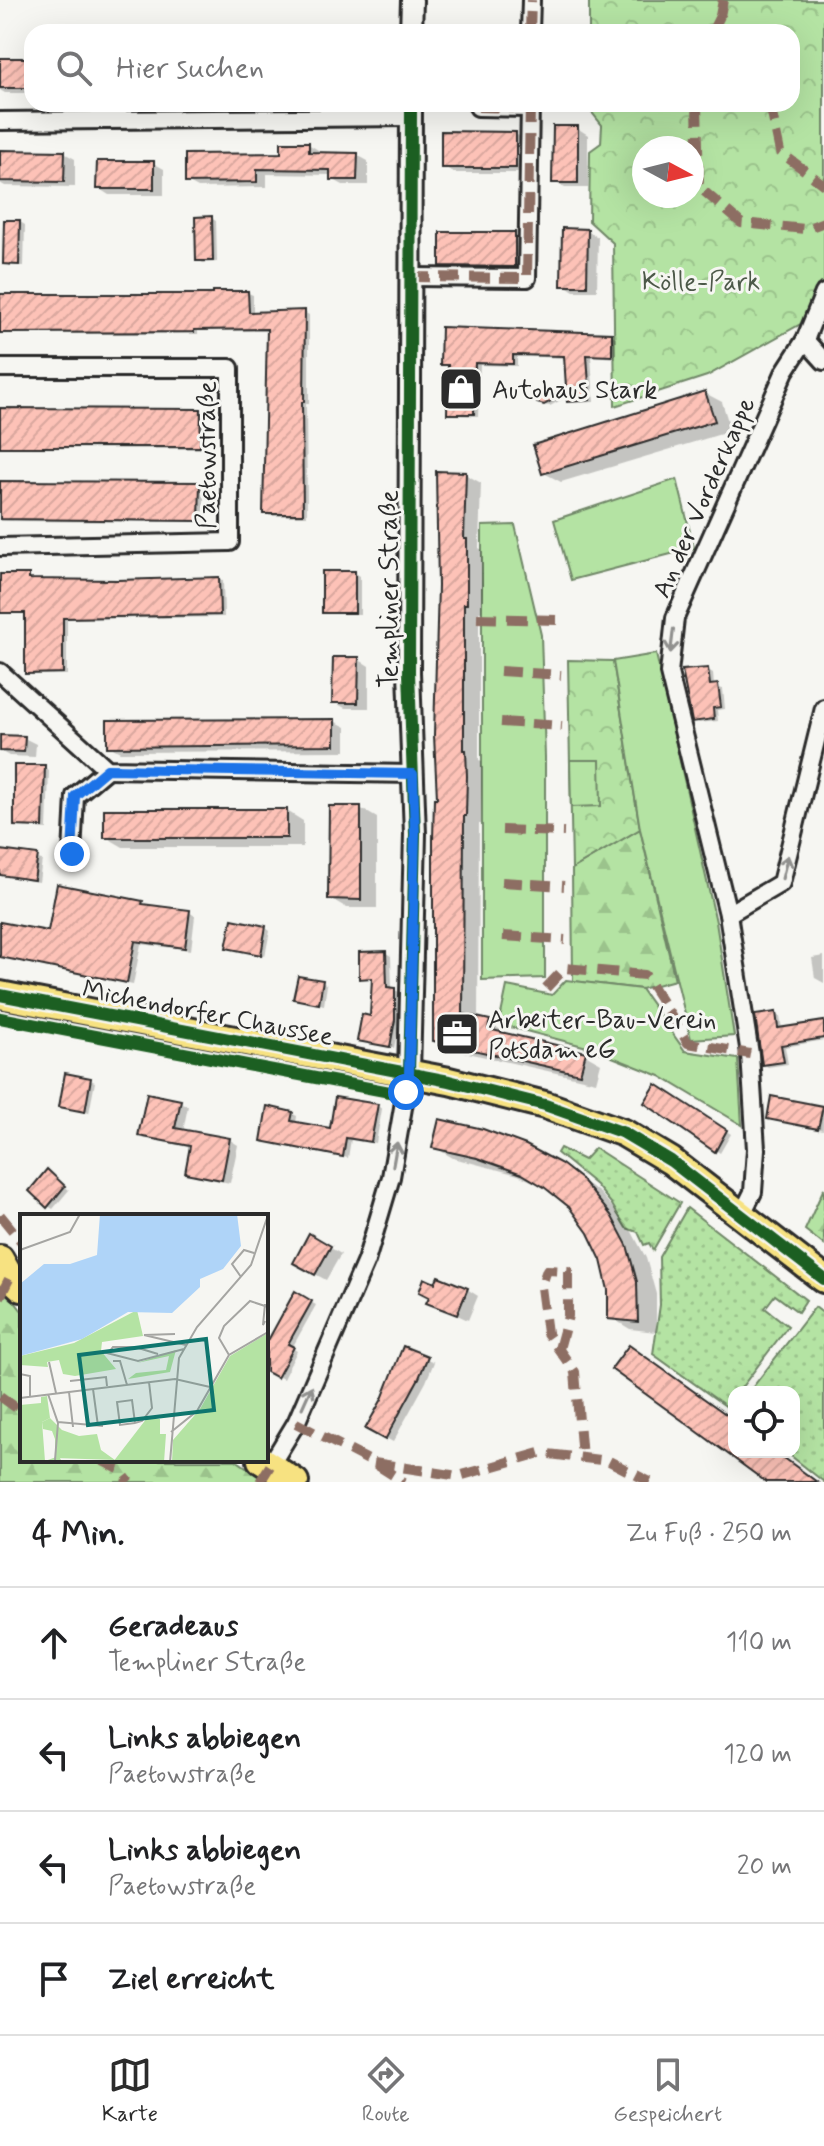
<!DOCTYPE html>
<html lang="de">
<meta charset="utf-8">
<style>
body{margin:0;font-family:Mynerve,sans-serif;background:#f6f6f6;color:#202124}
.controls{position:absolute;right:24px;bottom:24px;display:grid;overflow:hidden;border-radius:16px;box-shadow:0 8px 32px #0002}
.controls button{width:72px;height:72px;display:grid;place-items:center;padding:0;border:0;border-bottom:2px solid #e0e0e0;background:#fff;color:#202124;font:40px sans-serif}
.compass{position:absolute;left:632px;top:136px;width:72px;height:72px;border-radius:50%;background:#fff;box-shadow:0 8px 32px #0002;rotate:97deg}
.stop{position:absolute;width:24px;height:24px;margin:-18px;border:6px solid #1a73e8;border-radius:50%;background:#fff}
.stop.end{background:#1a73e8;border-color:#fff;box-shadow:0 2px 8px #0008}
.list{margin:0;padding:0;list-style:none}
h2{display:flex;justify-content:space-between;align-items:center;height:104px;margin:0;padding:0 32px;font-size:34px}
h2 small{font-size:26px;font-weight:400;color:#757577}
.list li{display:grid;grid-template-columns:52px 1fr auto;gap:24px;align-items:center;box-sizing:border-box;height:112px;padding:0 32px;border-top:2px solid #e0e0e0}
.list b{display:block;font-size:30px;white-space:nowrap}
.list p{margin:0;font-size:26px;white-space:nowrap;color:#757577}
.list em{font-size:26px;font-style:normal;color:#757577}
.icon{flex:none;width:44px;height:44px;fill:none;stroke:currentColor;stroke-width:2;stroke-linecap:round;stroke-linejoin:round}
.map{position:relative;flex:none;width:824px;height:1482px;overflow:hidden}
.search{position:absolute;background:#fff;box-shadow:0 8px 32px #0002;left:24px;right:24px;top:24px;height:88px;display:flex;align-items:center;gap:20px;box-sizing:border-box;padding:0 28px;border-radius:24px;color:#757577;font-size:30px}
.sheet{height:552px;background:#fff}
nav{display:flex;justify-content:space-around;align-items:center;box-sizing:border-box;height:112px;border-top:2px solid #e0e0e0;background:#fff;font-size:22px;color:#757577}
nav a{display:grid;justify-items:center;gap:4px}
nav .on{color:#2b2b2b}
.map>svg:first-child{display:block}
.grass{fill:url(#grass-dots);stroke:#708767;stroke-width:2}
.forest{fill:url(#forest-firs);stroke:#708767;stroke-width:2}
.park{fill:url(#park-crowns);stroke:#708767;stroke-width:2;fill-rule:evenodd}
.garden{fill:#b4e3a3;stroke:#708767;stroke-width:2}
.shadow{fill:#0003}
.building{fill:url(#building-hatch);stroke:#2b2b2b;stroke-width:2}
.lines{fill:none;stroke-linecap:round;stroke-linejoin:round}
.minor-casing{stroke:#2b2b2b;stroke-width:22}
.tertiary-casing{stroke:#2b2b2b;stroke-width:26}
.primary-casing{stroke:#2b2b2b;stroke-width:32}
.minor{stroke:#f6f6f2;stroke-width:16}
.tertiary{stroke:#f6f6f2;stroke-width:20}
.primary{stroke:#f7e281;stroke-width:26}
.quiet{stroke:#8d6e63;stroke-width:10;stroke-dasharray:20 10;stroke-linecap:butt}
.cycleway-casing{stroke:#f6f6f2;stroke-width:17}
.cycleway{stroke:#1b5e20;stroke-width:12}
.oneway{stroke:#90908e}
.route{stroke:#1a73e8;stroke-width:10}
.labels{text-anchor:middle;stroke-width:6;stroke-linejoin:round;paint-order:stroke}
.park-label{font-size:26px;fill:#4d5949;stroke:#f6f6f2}
.poi-label{font-size:26px;fill:#2b2b2b;stroke:#f6f6f2;text-anchor:start}
.street-label{font-size:26px;fill:#2b2b2b;stroke:#f6f6f2}
.inset-road{fill:none;stroke:#a5a5a2;stroke-width:2}
.view{fill:#0f766e;fill-opacity:0.15;stroke:#0f766e;stroke-width:4}
.inset-edge{fill:none;stroke:#2b2b2b;stroke-width:4}
</style>
<div class="map">
<svg width="824" height="1482" viewBox="0 0 824 1482">
<defs>
<pattern id="grass-dots" width="8" height="8" patternUnits="userSpaceOnUse" patternTransform="scale(2)"><rect width="8" height="8" fill="#b4e3a3"/><path d="M2 2h.1M6 6h.1" fill="none" stroke="#9bc38c" stroke-width="1.8" stroke-linecap="round"/></pattern>
<pattern id="forest-firs" width="22" height="20" patternUnits="userSpaceOnUse" patternTransform="scale(2)"><rect width="22" height="20" fill="#b4e3a3"/><path d="M5 1l3.5 6h-7zM16 11l3.5 6h-7z" fill="#9bc38c"/></pattern>
<pattern id="park-crowns" width="20" height="18" patternUnits="userSpaceOnUse" patternTransform="scale(2)"><rect width="20" height="18" fill="#b4e3a3"/><path d="M2 6a3 3 0 1 1 6 0M12 15a3 3 0 1 1 6 0" fill="none" stroke="#9bc38c"/></pattern>
<pattern id="building-hatch" width="6" height="6" patternUnits="userSpaceOnUse" patternTransform="scale(2)"><rect width="6" height="6" fill="#fdc2b7"/><path d="M-1 1l2-2M0 6l6-6M5 7l2-2" fill="none" stroke="#d9a79e"/></pattern>
</defs>
<rect width="100%" height="100%" fill="#f6f6f2"/>
<filter id="ink" filterUnits="userSpaceOnUse"><feTurbulence type="fractalNoise" baseFrequency=".0125" numOctaves="2"/><feDisplacementMap in="SourceGraphic" scale="16" xChannelSelector="R" yChannelSelector="G"/><feConvolveMatrix kernelMatrix="1 2 1 2 8 2 1 2 1" color-interpolation-filters="sRGB"/></filter>
<g filter="url(#ink)">
<g class="grass">
<polygon points="560,1148 584,1160 595,1148 680,1203 653,1250 649,1243 644,1245 638,1232 626,1228 611,1203 596,1185 557,1153"/>
<polygon points="687,1208 806,1300 798,1312 775,1295 765,1308 788,1326 738,1392 734,1392 734,1397 727,1407 653,1354 660,1305 659,1257"/>
<polygon points="815,1307 824,1314 824,1482 786,1452 794,1452 794,1392 749,1392"/>
</g>
<g class="forest">
<polygon points="640,829 675,980 641,989 573,981 572,869"/>
<polygon points="824,1188 824,1245 805,1230"/>
<polygon points="0,1283 22,1311 22,1460 236,1460 268,1482 0,1482"/>
</g>
<g class="park">
<path d="M589,0h235v293l-9,23 -108,60 -92,30 -2,-163 -24,-22 1,-70 11,-8 1,-18 -13,-16v-5h203v-72h-203zM644,148h48v48h-48z"/>
<polygon points="568,660 613,661 640,829 572,869"/>
</g>
<g class="garden">
<polygon points="677,479 694,548 571,580 554,520"/>
<polygon points="515,525 541,635 545,757 545,978 482,980 482,526"/>
<polygon points="656,654 716,922 734,1036 691,1039 640,829 613,661"/>
<polygon points="570,760 600,760 601,806 571,807"/>
<polygon points="566,980 641,989 685,1051 738,1059 742,1125 660,1076 587,1047 499,1024 507,986 552,995"/>
</g>
<g class="shadow">
<polygon points="0,60 32,60 32,93 5,93 0,90"/>
<polygon points="289,104 319,104 319,107 293,106"/>
<polygon points="577,128 588,135 588,188 565,188 554,182"/>
<polygon points="515,134 526,140 526,173 454,173 443,166"/>
<polygon points="308,144 320,151 319,154 357,155 368,161 368,185 343,185 332,179 332,175 267,174 267,187 198,188 187,182 283,155"/>
<polygon points="0,152 64,153 75,159 75,187 5,186 0,183"/>
<polygon points="153,163 164,169 164,195 109,195 98,188"/>
<polygon points="211,218 216,221 217,262 203,263 198,260"/>
<polygon points="20,222 25,225 24,266 10,266 5,263"/>
<polygon points="587,231 598,237 597,291 574,291 563,284"/>
<polygon points="514,234 525,241 525,272 453,271 442,265"/>
<polygon points="248,293 253,295 253,314 304,312 309,315 309,404 306,404 307,516 270,516 265,513 269,331 198,331 198,334 0,334 0,296 215,296"/>
<polygon points="611,335 616,337 616,358 591,356 594,402 574,403 569,401 566,358 517,356 517,366 480,365 478,416 454,415 449,413 450,366 442,364"/>
<polygon points="542,391 560,397 563,399 550,406 544,405"/>
<polygon points="705,393 722,402 731,431 561,482 544,473"/>
<polygon points="0,410 200,411 205,414 205,449 0,448"/>
<polygon points="465,474 481,483 479,548 482,550 483,588 482,612 479,612 479,760 482,761 482,785 481,824 479,824 478,1019 504,1031 504,1035 585,1054 601,1063 596,1082 450,1049 435,1040 439,800"/>
<polygon points="0,483 199,484 204,487 204,522 0,521"/>
<polygon points="355,573 360,576 360,614 329,614 324,612"/>
<polygon points="0,576 28,576 33,581 117,582 218,579 223,581 224,617 67,619 67,675 32,675 27,672 27,614 0,614"/>
<polygon points="358,659 369,666 369,708 345,708 334,702"/>
<polygon points="708,670 713,673 714,687 723,689 725,709 717,710 718,721 699,723 694,720"/>
<polygon points="334,721 346,727 346,751 120,752 109,746"/>
<polygon points="0,737 24,738 36,744 35,757 9,756 0,751"/>
<polygon points="44,767 49,770 47,829 21,827 16,825"/>
<polygon points="360,808 377,818 377,908 347,908 330,898"/>
<polygon points="287,811 303,821 303,847 123,847 106,837"/>
<polygon points="0,852 42,860 39,882 0,876"/>
<polygon points="142,903 150,907 189,912 195,916 191,950 141,944 133,985 0,958 0,924 49,933"/>
<polygon points="266,928 270,931 265,956 228,947"/>
<polygon points="386,953 391,956 392,989 399,992 399,1023 394,1048 360,1040 372,1018 374,980 361,977"/>
<polygon points="824,956 824,983 815,978 812,958"/>
<polygon points="322,982 327,985 324,1005 295,998"/>
<polygon points="775,1014 780,1017 782,1029 824,1023 824,1040 785,1047 788,1064 768,1067 764,1064"/>
<polygon points="90,1080 95,1082 89,1113 61,1106"/>
<polygon points="657,1086 731,1134 720,1153 647,1102"/>
<polygon points="180,1102 188,1106 183,1131 230,1140 238,1145 230,1183 195,1176 188,1172 192,1148 149,1139 141,1135"/>
<polygon points="377,1106 382,1109 376,1143 351,1139 348,1158 268,1142 293,1114 297,1116 296,1124 331,1131"/>
<polygon points="822,1108 824,1109 823,1130 769,1118"/>
<polygon points="434,1147 561,1166 600,1193 630,1228 646,1258 656,1294 656,1332 630,1329 610,1317 608,1277 595,1241 570,1206 551,1190 518,1175 453,1158"/>
<polygon points="52,1175 69,1190 53,1209 48,1206"/>
<polygon points="310,1236 341,1254 326,1280 295,1263"/>
<polygon points="436,1285 467,1289 478,1296 468,1320 429,1302"/>
<polygon points="296,1294 316,1305 292,1348 297,1351 283,1379 266,1370 266,1349"/>
<polygon points="404,1349 434,1362 426,1382 393,1442 368,1428 383,1400"/>
</g>
<g class="building">
<rect x="0" y="58" width="32" height="30"/>
<polygon points="553,126 578,126 578,183 552,183"/>
<polygon points="441,131 516,132 516,168 441,168"/>
<polygon points="281,142 309,142 309,152 358,153 357,180 330,180 330,170 257,169 257,182 185,183 185,154 281,153"/>
<polygon points="0,150 65,151 64,182 0,181"/>
<polygon points="97,161 154,161 154,189 96,189"/>
<polygon points="212,216 213,261 196,261 195,217"/>
<polygon points="4,220 20,220 19,265 3,264"/>
<polygon points="562,228 588,229 587,286 561,286"/>
<polygon points="440,232 515,232 515,267 440,266"/>
<polygon points="213,291 248,291 249,312 305,310 304,402 302,402 303,514 263,514 267,329 194,330 194,332 0,333 0,294 213,294"/>
<polygon points="441,327 612,333 612,356 587,355 590,400 567,402 564,356 513,355 513,364 475,363 474,414 447,414 448,365 440,365"/>
<polygon points="542,389 561,395 544,405 537,403 533,394"/>
<polygon points="705,391 715,421 542,474 533,445"/>
<polygon points="0,408 201,409 200,447 0,447"/>
<polygon points="436,471 466,472 464,539 467,539 467,604 464,604 464,750 466,750 467,776 466,816 464,816 463,1014 490,1020 488,1029 586,1052 580,1074 433,1041 433,840 434,798 437,798 434,735 438,586"/>
<polygon points="0,481 200,482 199,521 0,519"/>
<rect x="322" y="571" width="33" height="42"/>
<polygon points="0,574 29,574 29,579 117,580 219,577 220,615 63,618 63,673 25,674 25,613 0,613"/>
<polygon points="333,657 359,657 358,703 332,703"/>
<polygon points="708,668 710,685 718,684 721,707 713,708 714,719 692,722 682,670"/>
<polygon points="335,719 335,745 107,747 107,720"/>
<polygon points="0,735 25,736 24,752 0,751"/>
<polygon points="14,765 45,765 43,827 14,826"/>
<polygon points="329,806 361,806 361,900 328,899"/>
<rect x="104" y="809" width="183" height="29"/>
<polygon points="0,850 38,855 34,880 0,875"/>
<polygon points="57,884 143,901 142,904 190,910 185,948 135,941 127,983 0,957 0,922 48,931"/>
<polygon points="232,919 266,926 261,955 226,948"/>
<polygon points="386,951 387,987 395,988 395,1020 390,1047 357,1041 362,1014 370,1016 372,978 359,979 359,952"/>
<polygon points="298,976 323,980 319,1004 293,999"/>
<polygon points="776,1012 778,1028 824,1021 824,1038 781,1045 784,1062 762,1065 755,1015"/>
<polygon points="65,1073 91,1078 85,1112 59,1107"/>
<polygon points="656,1084 727,1130 715,1152 644,1103"/>
<polygon points="147,1093 181,1100 175,1128 230,1138 222,1180 185,1173 190,1146 138,1136"/>
<polygon points="771,1096 823,1106 818,1129 767,1119"/>
<polygon points="335,1097 378,1104 371,1142 346,1138 343,1157 261,1141 267,1106 293,1112 291,1121 330,1128"/>
<polygon points="439,1119 483,1129 526,1145 562,1164 581,1179 611,1215 627,1245 637,1282 638,1322 608,1319 608,1290 601,1260 588,1233 569,1207 544,1187 522,1174 477,1158 432,1148"/>
<polygon points="47,1169 65,1186 47,1208 29,1191"/>
<polygon points="309,1233 331,1246 315,1275 293,1263"/>
<polygon points="438,1276 468,1288 457,1315 426,1303 429,1297 419,1292 424,1278 435,1283"/>
<polygon points="295,1291 312,1301 288,1344 294,1347 277,1378 266,1372 266,1344"/>
<polygon points="629,1345 734,1420 734,1452 776,1452 817,1482 766,1482 683,1421 611,1369"/>
<polygon points="403,1346 428,1356 419,1378 385,1440 365,1429 382,1399"/>
</g>
<g class="lines">
<g class="minor-casing">
<g id="minor">
<polyline points="530,32 531,0"/>
<polyline points="478,107 529,108"/>
<polyline points="0,121 411,117"/>
<polyline points="410,277 527,278 530,104"/>
<polyline points="805,340 824,361"/>
<polyline points="0,368 230,368 230,542 0,547"/>
<polyline points="0,672 107,769 413,774"/>
<polyline points="72,854 75,796 107,769"/>
<polyline points="728,914 781,883 824,708"/>
<polyline points="742,1214 753,1192 756,1149 750,1054 728,914 669,673 675,618 785,371 805,340 824,293"/>
<polyline points="270,1466 296,1423 366,1261 391,1177 409,1073"/>
</g>
</g>
<g class="tertiary-casing">
<g id="tertiary">
<polyline points="411,32 412,0"/>
<polyline points="409,1073 415,834 409,672 411,104"/>
</g>
</g>
<g class="primary-casing">
<g id="primary">
<polyline points="0,995 449,1081 545,1105 624,1133 671,1161 824,1279"/>
<polyline points="0,1259 10,1277 22,1288"/>
<polyline points="261,1460 295,1482"/>
</g>
</g>
<use href="#minor" class="minor"/>
<use href="#tertiary" class="tertiary"/>
<use href="#primary" class="primary"/>
<g class="quiet">
<polyline points="723,0 720,16 733,32"/>
<polyline points="530,32 531,0"/>
<polyline points="712,32 720,16"/>
<polyline points="697,104 699,187 741,223 806,229 824,222"/>
<polyline points="770,104 780,152 824,185"/>
<polyline points="478,107 529,108"/>
<polyline points="410,277 527,278 530,104"/>
<polyline points="477,618 560,620"/>
<polyline points="500,671 561,675"/>
<polyline points="501,722 562,726"/>
<polyline points="502,830 564,832"/>
<polyline points="502,882 564,886"/>
<polyline points="503,936 565,940"/>
<polyline points="546,988 565,968 645,975 688,1043 750,1054"/>
<polyline points="0,1215 22,1242"/>
<polyline points="0,1297 10,1277"/>
<polyline points="559,1349 568,1316 568,1271 547,1270 541,1287 547,1333 575,1372 582,1458"/>
<polyline points="0,1396 22,1412"/>
<polyline points="296,1423 374,1463 404,1482"/>
<polyline points="101,1460 119,1469 129,1482"/>
<polyline points="374,1463 459,1476 540,1453 609,1461 650,1482"/>
<polyline points="260,1482 270,1466"/>
</g>
<g class="cycleway-casing">
<g id="cycleway">
<polyline points="0,995 449,1081 545,1105 624,1133 671,1161 824,1279"/>
<polyline points="0,1018 395,1093"/>
<polyline points="409,1073 415,834 409,672 411,104"/>
</g>
</g>
<use href="#cycleway" class="cycleway"/>
</g>
<defs><path id="oneway-shaft" d="M-6 0H5M1.5-3L5.5 0L1.5 3" fill="none" stroke-width="1.6" stroke-linecap="round" stroke-linejoin="round" transform="scale(2)"/></defs>
<g class="oneway">
<use href="#oneway-shaft" transform="translate(672 641) rotate(97)"/>
<use href="#oneway-shaft" transform="translate(785 867) rotate(-76)"/>
<use href="#oneway-shaft" transform="translate(395 1154) rotate(-80)"/>
<use href="#oneway-shaft" transform="translate(307 1397) rotate(-66)"/>
</g>
</g>
<g class="lines" filter="url(#ink)">
<polyline class="route" points="72,854 75,796 107,769 413,774 415,834 409,1073 406,1092"/>
</g>
<defs>
<g id="shop-square" transform="scale(2.3)"><rect x="-9" y="-9" width="18" height="18" rx="4" fill="#2b2b2b" stroke="#f6f6f2"/><path d="M-5-2.5h2.3a2.7 3.5 0 0 1 5.4 0H5L5.5 6h-11ZM-1.5-2.5h3a1.5 2.3 0 0 0-3 0Z" fill="#fff"/></g>
<g id="office-square" transform="scale(2.3)"><rect x="-9" y="-9" width="18" height="18" rx="4" fill="#2b2b2b" stroke="#f6f6f2"/><path d="M-6-3h4V-5.5h4V-3h4V5H-6ZM-1-4.5V-3h2v-1.5ZM-6 0V1H6V0Z" fill="#fff"/></g>
</defs>
<g fill-rule="evenodd">
<use href="#shop-square" x="461" y="389"/>
<use href="#office-square" x="457" y="1034"/>
</g>
<g class="labels">
<g class="park-label">
<text x="701" y="290">Kölle-Park</text>
</g>
<g class="poi-label">
<text x="492" y="398">Autohaus Stark</text>
<text x="488" y="1028">Arbeiter-Bau-Verein<tspan x="488" dy="30">Potsdam eG</tspan></text>
</g>
<g class="street-label">
<text transform="translate(206 455) rotate(-90)" y="9">Paetowstraße</text>
<text transform="translate(703 497) rotate(-66)" y="9">An der Vorderkappe</text>
<text transform="translate(388 589) rotate(-90)" y="9">Templiner Straße</text>
<text transform="translate(208 1012) rotate(11)" y="9">Michendorfer Chaussee</text>
</g>
</g>
<g transform="translate(20 1214)">
<rect width="248" height="248" fill="#f6f6f2"/>
<path d="M248,119v129h-96l1,-22 27,-31 30,-53zM30,204l12,12 17,6 18,-2 4,16 14,10 -60,-2v-19l-3,-8 -9,-2 -1,-7z" fill="#b4e3a3"/>
<path d="M117,96l6,26 -41,6 -1,9 15,18 -41,7 -12,-2 -4,-14 -12,2 1,5 -28,-2v-9l54,-13z" fill="#b4e3a3"/>
<path d="M156,136l-6,22 -42,7 8,-6 30,-3 3,-14 -32,7zM27,182l3,22 -8,4 3,39 14,-5 3,6h-42v-57l21,-2v-6zM127,204l13,1v15h6l-2,28h-51z" fill="#b4e3a3"/>
<path d="M80,0h137l4,32 -18,23 -23,10v8l-28,26 -44,-1 -46,27 -62,17v-72l24,-20h26l27,-9z" fill="#afd4f8"/>
<path class="inset-road" d="M0,36l50,-18 10,-18M221,63l-9,-13 12,-14 10,3M245,107l-2,4 2,-21M124,121l42,10M124,121l31,-1M83,138l35,9 46,-12M89,138l4,-5h22l23,7M209,141l-10,-17 5,-12 26,-25 18,6M93,147h7l7,24M29,148l7,31M0,160l10,2v20M50,167l36,-4 1,9M73,175l5,37M49,178l4,35M28,180l10,29 -3,37M0,184l155,-19 35,8M38,208l45,4M115,209l-15,2 -3,-23 15,-2 3,23 7,-2 10,-13 -3,-26M151,218l26,-21 32,-56 39,-23M150,248l9,-104 18,-31 54,-62 17,-50"/>
<path class="view" d="M186,125l8,71 -126,15 -9,-70z"/>
<rect width="248" height="248" class="inset-edge"/>
</g>
</svg>
<div class="controls">
<button><svg class="icon" aria-label="locate" viewBox="0 0 24 24"><circle cx="12" cy="12" r="6"/><path d="M12 2v4M12 18v4M2 12h4M18 12h4"/></svg></button>
</div>
<svg class="compass" viewBox="-18 -18 36 36"><path d="M0-13l5 13h-10z" fill="#e53935"/><path d="M0 13l5-13h-10z" fill="#757577"/></svg>
<div class="stop" style="left:406px;top:1092px"></div>
<div class="stop end" style="left:72px;top:854px"></div>
<div class="search"><svg class="icon" aria-label="search" viewBox="0 0 24 24"><circle cx="10" cy="10" r="6"/><path d="M15 15l6 6"/></svg>Hier suchen</div>
</div>
<section class="sheet">
<h2>4 Min.<small>Zu Fuß · 250 m</small></h2>
<ul class="list">
<li><svg class="icon" aria-label="ahead" viewBox="0 0 24 24"><path d="M12 20V5M6 11l6-6 6 6"/></svg><div><b>Geradeaus</b><p>Templiner Straße</p></div><em>110 m</em></li>
<li><svg class="icon" aria-label="left" viewBox="0 0 24 24"><path d="M17 20v-9H6M10 6l-5 5 5 5"/></svg><div><b>Links abbiegen</b><p>Paetowstraße</p></div><em>120 m</em></li>
<li><svg class="icon" aria-label="left" viewBox="0 0 24 24"><path d="M17 20v-9H6M10 6l-5 5 5 5"/></svg><div><b>Links abbiegen</b><p>Paetowstraße</p></div><em>20 m</em></li>
<li><svg class="icon" aria-label="arrive" viewBox="0 0 24 24"><path d="M6 21V4h12l-3 4 3 4H6"/></svg><div><b>Ziel erreicht</b></div></li>
</ul>
</section>
<nav>
<a class="on"><svg class="icon" aria-label="map" viewBox="0 0 24 24"><path d="M3 6l6-2 6 2 6-2v14l-6 2-6-2-6 2zM9 4v14M15 6v14"/></svg>Karte</a>
<a><svg class="icon" aria-label="directions" viewBox="0 0 24 24"><path d="M12 3l9 9-9 9-9-9zM9 14v-3h6M13 9l2 2-2 2"/></svg>Route</a>
<a><svg class="icon" aria-label="saved" viewBox="0 0 24 24"><path d="M7 4h10v16l-5-4-5 4z"/></svg>Gespeichert</a>
</nav>
